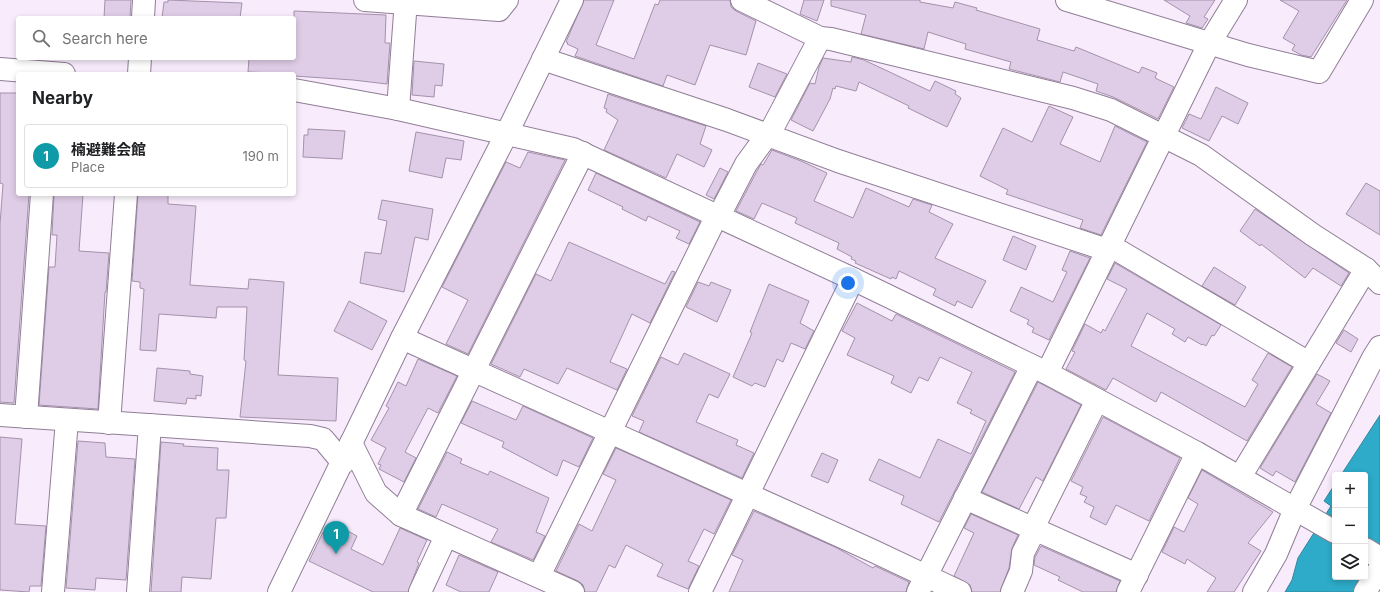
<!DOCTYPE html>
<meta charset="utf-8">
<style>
body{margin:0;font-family:Inter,"Noto Sans JP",sans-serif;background:#f6f6f6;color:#202124}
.controls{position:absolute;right:12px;bottom:12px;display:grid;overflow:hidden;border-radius:4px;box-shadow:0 2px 6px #0003}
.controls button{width:36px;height:36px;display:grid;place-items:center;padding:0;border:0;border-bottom:1px solid #e0e0e0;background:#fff;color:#202124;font:20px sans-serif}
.you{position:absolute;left:848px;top:283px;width:14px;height:14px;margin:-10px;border:3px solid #fff;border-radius:50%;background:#1a73e8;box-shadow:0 0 0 6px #1a73e833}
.badge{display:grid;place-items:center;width:26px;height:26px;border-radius:50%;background:#8f45b7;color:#fff;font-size:13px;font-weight:700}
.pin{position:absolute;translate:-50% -33px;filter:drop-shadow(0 1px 2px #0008)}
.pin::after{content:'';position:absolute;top:21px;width:14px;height:12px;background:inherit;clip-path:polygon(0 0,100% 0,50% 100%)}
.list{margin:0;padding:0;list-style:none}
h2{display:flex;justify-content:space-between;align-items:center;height:52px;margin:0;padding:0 16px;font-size:17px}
h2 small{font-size:13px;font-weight:400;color:#757577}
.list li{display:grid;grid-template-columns:26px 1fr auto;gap:12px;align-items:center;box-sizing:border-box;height:64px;margin:0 8px 8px;padding:0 8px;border:1px solid #e0e0e0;border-radius:4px}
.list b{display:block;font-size:15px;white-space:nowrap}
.list p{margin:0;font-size:13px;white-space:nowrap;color:#757577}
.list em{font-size:13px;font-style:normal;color:#757577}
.icon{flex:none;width:22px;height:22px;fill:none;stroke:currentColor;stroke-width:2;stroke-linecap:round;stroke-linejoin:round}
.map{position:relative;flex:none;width:1380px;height:592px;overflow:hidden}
.search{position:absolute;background:#fff;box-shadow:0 2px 6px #0003;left:16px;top:16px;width:280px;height:44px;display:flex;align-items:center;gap:10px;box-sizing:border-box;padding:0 14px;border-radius:4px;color:#757577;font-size:15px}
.panel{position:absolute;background:#fff;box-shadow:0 2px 6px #0003;left:16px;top:72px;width:280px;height:124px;border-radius:4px}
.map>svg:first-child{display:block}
.water{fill:#2dabc8;stroke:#32879f}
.building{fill:#dfcce6;stroke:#a492ab}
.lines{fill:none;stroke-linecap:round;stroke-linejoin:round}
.street-casing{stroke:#907e96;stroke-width:24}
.street{stroke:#fff;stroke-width:22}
</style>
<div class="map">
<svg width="1380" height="592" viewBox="0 0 1380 592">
<rect width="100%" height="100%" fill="#f7ebfc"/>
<g class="water">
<polygon points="1380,415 1380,549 1365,575 1365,475 1341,475"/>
<polygon points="1335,484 1335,577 1364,577 1355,592 1285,592 1292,580 1298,558 1331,506 1324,501"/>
</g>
<g class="building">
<polygon points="105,0 131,0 130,18 104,18"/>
<polygon points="168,0 242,3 240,18 162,18 164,2 168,2"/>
<polygon points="584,0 614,0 596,45 634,59 655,4 658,5 660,0 730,0 731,7 736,11 756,21 746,55 710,45 695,85 667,75 663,86 575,56 578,49 567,44 568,43 566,42"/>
<polygon points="804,0 824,0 817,21 800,14"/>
<polygon points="831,0 920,0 920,2 953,8 955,2 977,8 976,10 1040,29 1037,40 1074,51 1076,47 1139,73 1142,67 1157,73 1155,78 1174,87 1158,119 1113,97 1096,91 1098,84 1063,72 1060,82 1009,69 1011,62 965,49 966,44 928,32 924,49 861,34 866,15 831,6"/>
<polygon points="1164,0 1215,0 1204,17 1208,19 1202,28 1186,23 1190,16"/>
<polygon points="1280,0 1347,0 1311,57 1301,55 1292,50 1295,45 1283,38 1299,11"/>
<polygon points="294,11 386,15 385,43 390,43 387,84 353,80 294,76 294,74 248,72 249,58 294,58"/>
<polygon points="852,57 864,60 930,91 935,81 956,91 955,94 961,98 947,127 908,108 909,106 859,82 856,91 836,86 835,89 833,88 830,99 813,131 791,120 810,83 815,84 819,67 823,58 851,62"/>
<polygon points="414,61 444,64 442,86 435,85 434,97 412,95"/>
<polygon points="758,63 787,74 775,97 749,87"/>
<polygon points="1216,87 1248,103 1238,124 1222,116 1209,141 1182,128 1189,114 1201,119"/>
<polygon points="0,93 18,93 18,194 29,194 14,403 0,402 0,224 3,184 0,183"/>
<polygon points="608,94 706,126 700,144 712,150 704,167 677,154 666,178 604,150 618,120 606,112 607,109 604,108"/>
<polygon points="1049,106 1073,117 1060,144 1100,162 1115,126 1147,142 1101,235 1080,228 1083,220 1006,194 1008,190 980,176 1003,128 1032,142"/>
<polygon points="308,129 345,131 342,159 303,157 304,135 308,135"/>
<polygon points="416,132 464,141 461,160 446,158 442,178 409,171"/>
<polygon points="772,150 801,161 827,173 814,201 853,218 866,188 909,207 913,199 932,205 929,212 953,224 935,258 986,281 972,308 957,301 955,306 933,295 936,289 899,271 896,279 892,277 891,279 855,263 856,261 851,259 852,257 837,249 839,243 795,223 797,218 762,203 754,219 736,211 757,171 761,164 763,165"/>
<polygon points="528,152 565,160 468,354 446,344 468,300 442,287 506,162 520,168"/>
<polygon points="720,168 728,172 714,199 706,195"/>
<polygon points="596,173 700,222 689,244 676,238 680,231 648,216 646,221 622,209 623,207 588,190"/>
<polygon points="1366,183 1380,191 1380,235 1346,214"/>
<polygon points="54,194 83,194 79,251 109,253 106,292 105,292 98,409 39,405 49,267 55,267 57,235 52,235"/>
<polygon points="138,194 168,194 168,204 196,206 190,285 248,289 249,279 284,282 278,375 338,378 336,421 240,417 246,361 244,360 247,307 217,307 216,318 159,314 156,351 140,350 144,289 140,288 140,282 132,281"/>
<polygon points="382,200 433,209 428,240 415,237 404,292 360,283 365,252 381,254 387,221 378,219"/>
<polygon points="1255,209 1349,273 1341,286 1313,268 1305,278 1261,244 1260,246 1240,231"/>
<polygon points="1013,236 1036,246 1026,270 1003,260"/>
<polygon points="569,242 665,284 672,271 675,272 650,323 632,314 610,362 627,369 617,390 567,368 558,384 524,369 520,377 491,364 536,274 551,281"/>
<polygon points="1070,251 1090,258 1049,340 1032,332 1034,328 1027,324 1029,320 1010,311 1021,287 1053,302 1067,272 1062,270"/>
<polygon points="1115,263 1221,325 1214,336 1212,335 1206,346 1203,344 1202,345 1188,337 1185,342 1172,334 1175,329 1147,313 1131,346 1245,407 1258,384 1252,380 1268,353 1292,367 1247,441 1161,392 1156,402 1113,378 1106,390 1066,369 1075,352 1072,351 1085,324 1101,333 1103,329 1105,331 1127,289 1107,279"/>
<polygon points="1214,267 1246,287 1235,305 1202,286"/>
<polygon points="698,282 709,286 711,282 731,290 717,322 686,307"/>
<polygon points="769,284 809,301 800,323 814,331 805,349 791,343 783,362 777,359 765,387 755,383 752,386 733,377 752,333 750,332"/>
<polygon points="349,301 387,321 372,350 334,331"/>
<polygon points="857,303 892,321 896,314 1015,372 939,522 901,504 904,496 869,480 879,459 920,478 938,439 971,454 986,421 970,413 972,410 957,403 972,372 940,357 928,381 919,377 911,393 891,383 894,376 847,355 855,338 842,331"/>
<polygon points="1344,330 1358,339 1351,352 1336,343"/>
<polygon points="684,353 730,374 718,398 709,394 696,422 738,440 736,445 754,453 742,478 639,432 644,421 632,416 661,357 678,365"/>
<polygon points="418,359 457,376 438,413 428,408 405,452 416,458 404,482 379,469 381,465 378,464 386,448 371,440 389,408 386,406 398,382 406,386"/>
<polygon points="157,368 190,371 190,374 203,376 201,396 196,395 196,399 187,398 186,404 154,401"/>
<polygon points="1317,374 1330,381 1316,404 1331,413 1295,482 1276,471 1273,476 1260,468"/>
<polygon points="1038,382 1081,405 1043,481 1036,477 1019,509 982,492"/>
<polygon points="472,401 516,420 523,406 593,438 579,467 563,460 557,476 502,447 504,442 461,423"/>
<polygon points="1103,417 1180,458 1149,521 1116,505 1106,525 1090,517 1094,507 1084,502 1087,497 1080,494 1083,487 1071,481"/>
<polygon points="0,437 22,439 15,524 46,526 41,586 30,586 29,592 0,590"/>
<polygon points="78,441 105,443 106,457 135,459 126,580 96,578 95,590 66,588"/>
<polygon points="161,442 184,444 183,446 218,448 217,470 229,470 226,518 216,518 211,579 182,577 181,592 151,592"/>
<polygon points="616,448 731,500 714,534 704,529 688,561 699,566 688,589 657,576 663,564 626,545 615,568 609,565 596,592 585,592 583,585 578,581 556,571 579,524 592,531 616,480 603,474"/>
<polygon points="447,452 462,459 460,463 488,475 490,471 549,498 536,532 545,536 533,560 491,542 498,529 442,504 436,517 418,509"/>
<polygon points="822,453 838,460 828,483 811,476"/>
<polygon points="1202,470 1273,512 1248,543 1261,551 1234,592 1207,592 1216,578 1187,559 1185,564 1162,552 1174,527 1184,532 1198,504 1188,498"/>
<polygon points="754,511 835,547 873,568 875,566 909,582 906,592 729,592 743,560 732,555"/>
<polygon points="971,514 1018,535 1012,548 1009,568 1000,592 972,592 970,585 954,576 974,533 964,528"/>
<polygon points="342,528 357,536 351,549 383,565 400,528 427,540 417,562 419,563 408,592 373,592 309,561 323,532 336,539"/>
<polygon points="1041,546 1120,581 1116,592 1083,592 1058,580 1060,577 1034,565 1035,557"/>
<polygon points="459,555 498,572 489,592 461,592 446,585"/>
</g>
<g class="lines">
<g class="street-casing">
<g id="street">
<polyline points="365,0 499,10 507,0"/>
<polyline points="742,0 820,38 831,39 1073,98 1111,110 1201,155 1313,235 1366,269 1380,283"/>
<polyline points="1067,0 1248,55 1319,72 1362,0"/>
<polyline points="143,18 144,0"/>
<polyline points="543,59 727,120 838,161 1107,250"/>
<polyline points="0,69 64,74"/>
<polyline points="139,74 140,58"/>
<polyline points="294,90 398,109 573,149 853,279 1047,373 1197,453 1335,532"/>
<polyline points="398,109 406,0"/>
<polyline points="719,216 746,164 773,127 820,38"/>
<polyline points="1109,245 1309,363"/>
<polyline points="402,338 871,550 960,592"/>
<polyline points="1047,373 1209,44 1236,0"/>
<polyline points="0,415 310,436 323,439 343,463"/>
<polyline points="26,417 42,194"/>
<polyline points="109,423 126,194"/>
<polyline points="351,443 376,493 401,515 573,592"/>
<polyline points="1240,477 1366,269"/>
<polyline points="965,498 1137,575"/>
<polyline points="401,515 583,153"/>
<polyline points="1033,528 1097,400"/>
<polyline points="1365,549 1380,558"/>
<polyline points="539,576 717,215"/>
<polyline points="53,592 67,420"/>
<polyline points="138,592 150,425"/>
<polyline points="279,592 402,338 507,133 572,0"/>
<polyline points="420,592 446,536"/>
<polyline points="700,592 853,279"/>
<polyline points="918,592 1032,366"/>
<polyline points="1012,592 1021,571 1023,553 1035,529"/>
<polyline points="1128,592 1197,453"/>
<polyline points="1254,592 1276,554 1295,509 1373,358 1380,347"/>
<polyline points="1365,592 1380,568"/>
</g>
</g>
<use href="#street" class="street"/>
</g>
</svg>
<div class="controls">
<button>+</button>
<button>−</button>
<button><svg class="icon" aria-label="layers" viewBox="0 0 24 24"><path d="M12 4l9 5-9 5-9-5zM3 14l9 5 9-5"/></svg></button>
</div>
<div class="you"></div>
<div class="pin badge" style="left:336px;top:554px;background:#0f9aa8">1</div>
<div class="search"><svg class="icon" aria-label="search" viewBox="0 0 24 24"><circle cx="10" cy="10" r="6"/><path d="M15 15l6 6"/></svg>Search here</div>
<section class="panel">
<h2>Nearby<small></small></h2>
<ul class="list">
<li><span class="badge" style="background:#0f9aa8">1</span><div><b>楠避難会館</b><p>Place</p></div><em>190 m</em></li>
</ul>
</section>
</div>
